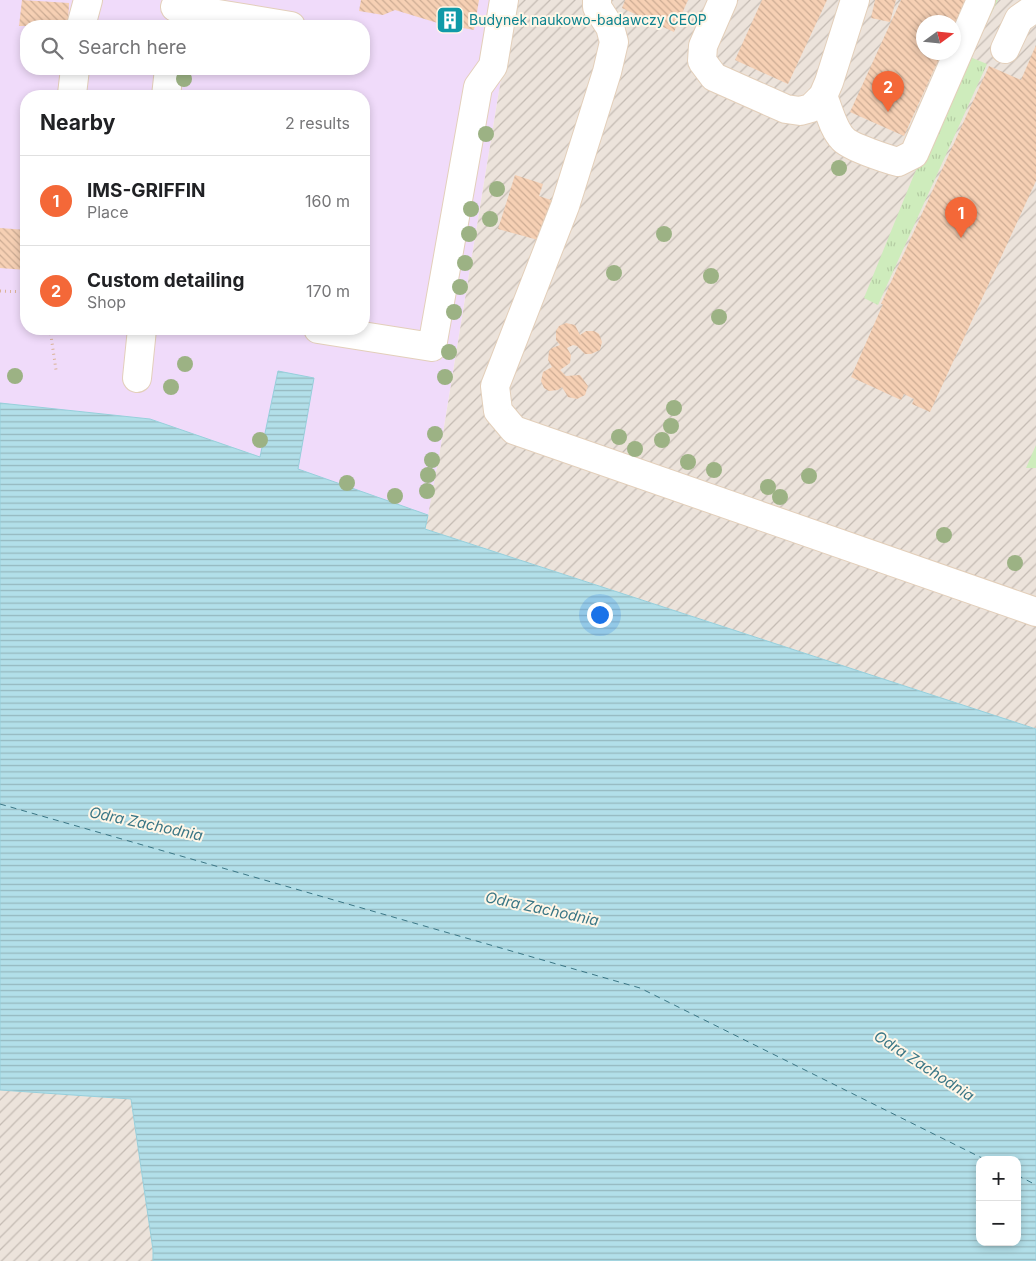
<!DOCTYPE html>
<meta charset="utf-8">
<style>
body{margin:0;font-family:Inter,sans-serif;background:#f2f2f2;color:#202124}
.controls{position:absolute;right:15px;bottom:15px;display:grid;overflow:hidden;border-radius:10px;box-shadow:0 2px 8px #0003}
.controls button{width:45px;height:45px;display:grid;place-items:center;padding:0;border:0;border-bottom:1px solid #e0e0e0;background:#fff;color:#202124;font:25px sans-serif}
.compass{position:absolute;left:916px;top:15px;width:45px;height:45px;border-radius:50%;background:#fff;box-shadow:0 2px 8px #0003;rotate:75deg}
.you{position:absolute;left:599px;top:614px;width:18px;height:18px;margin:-12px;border:4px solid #fff;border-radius:50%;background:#1a73e8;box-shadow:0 0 0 8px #1a73e833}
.badge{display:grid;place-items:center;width:32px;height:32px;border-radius:50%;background:#f46838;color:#fff;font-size:16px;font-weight:700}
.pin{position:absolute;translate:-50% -41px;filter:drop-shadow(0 1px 2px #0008)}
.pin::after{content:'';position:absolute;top:26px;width:18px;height:15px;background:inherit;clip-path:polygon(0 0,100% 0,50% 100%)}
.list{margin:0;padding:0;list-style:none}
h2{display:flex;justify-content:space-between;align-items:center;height:65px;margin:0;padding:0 20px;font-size:21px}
h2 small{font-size:16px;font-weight:400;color:#757577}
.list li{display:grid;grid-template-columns:32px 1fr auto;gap:15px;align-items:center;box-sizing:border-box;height:90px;padding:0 20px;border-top:1px solid #e0e0e0}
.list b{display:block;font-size:19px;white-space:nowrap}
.list p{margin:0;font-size:16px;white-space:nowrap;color:#757577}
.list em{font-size:16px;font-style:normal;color:#757577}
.icon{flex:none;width:28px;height:28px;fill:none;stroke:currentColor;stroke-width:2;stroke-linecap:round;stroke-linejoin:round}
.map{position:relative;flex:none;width:1036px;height:1261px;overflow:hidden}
.search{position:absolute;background:#fff;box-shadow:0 2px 8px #0003;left:20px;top:20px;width:350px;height:55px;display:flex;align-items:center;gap:12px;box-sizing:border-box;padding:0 18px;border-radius:20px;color:#757577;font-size:19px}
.panel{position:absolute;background:#fff;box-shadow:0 2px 8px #0003;left:20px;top:90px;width:350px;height:245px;border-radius:20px}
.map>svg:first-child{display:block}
.industrial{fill:url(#industrial-furrows);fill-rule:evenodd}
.education{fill:#f0dbfa;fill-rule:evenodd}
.grass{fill:url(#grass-tufts)}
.water{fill:url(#water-rules);stroke:#97cfdc;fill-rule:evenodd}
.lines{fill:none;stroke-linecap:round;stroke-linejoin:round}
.ferry{stroke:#3a7685;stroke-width:1;stroke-dasharray:6 5;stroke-linecap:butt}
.building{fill:url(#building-back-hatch)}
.minor-casing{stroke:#e3cfba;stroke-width:30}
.path{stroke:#dab397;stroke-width:3;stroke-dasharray:1 4;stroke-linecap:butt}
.minor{stroke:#fff;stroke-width:28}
.tree{fill:#9cb284}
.labels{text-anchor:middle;stroke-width:4;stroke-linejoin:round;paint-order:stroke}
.culture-label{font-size:14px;fill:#0d838f;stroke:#fff6e7;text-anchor:start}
.water-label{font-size:15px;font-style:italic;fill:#3a7685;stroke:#fff6e7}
</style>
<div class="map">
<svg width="1036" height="1261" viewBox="0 0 1036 1261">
<defs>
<pattern id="industrial-furrows" width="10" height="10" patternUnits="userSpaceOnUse" patternTransform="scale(1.25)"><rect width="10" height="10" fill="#ece3db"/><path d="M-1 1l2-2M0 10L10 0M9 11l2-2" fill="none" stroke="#c4bbb3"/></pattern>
<pattern id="grass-tufts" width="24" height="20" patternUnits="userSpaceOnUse" patternTransform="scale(1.25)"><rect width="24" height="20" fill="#ceecbc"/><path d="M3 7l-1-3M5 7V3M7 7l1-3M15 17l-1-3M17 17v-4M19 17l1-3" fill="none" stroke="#b4cca3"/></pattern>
<pattern id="water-rules" width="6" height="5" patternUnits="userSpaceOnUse" patternTransform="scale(1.25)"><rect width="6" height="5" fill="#b2dfe9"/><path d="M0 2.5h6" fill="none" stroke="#95b8be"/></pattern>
<pattern id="building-back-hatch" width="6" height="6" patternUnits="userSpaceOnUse" patternTransform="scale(1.25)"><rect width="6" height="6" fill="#f6d0b4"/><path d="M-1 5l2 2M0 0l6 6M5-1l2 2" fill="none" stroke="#ccac94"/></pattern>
</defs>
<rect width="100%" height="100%" fill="#fef3de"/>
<g class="industrial">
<path d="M519,0h517v729l-611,-200 16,-84 63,-385zM924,22h30v30h-30z"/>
<polygon points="0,1090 131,1099 153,1250 153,1261 0,1261"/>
</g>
<path class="education" d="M0,0h519l-15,60 -63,385 -13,70 -278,-96 -150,-16zM26,26h338v43h-338zM26,96h338v233h-338z"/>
<g class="grass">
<polygon points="994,0 998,0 970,57 987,64 878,305 864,298 913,177"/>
<polygon points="1036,445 1036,468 1026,468"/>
</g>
<path class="water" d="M278,371l36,7 -16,91 130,46 -3,14 611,200v532h-883v-11l-22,-151 -131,-9v-687l150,16 110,38zM980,1160h37v82h-37z"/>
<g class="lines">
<g class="ferry">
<polyline points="0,804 640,988 986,1160"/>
<polyline points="1017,1175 1036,1185"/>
</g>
</g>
<g class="building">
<polygon points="22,0 69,3 68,26 19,26"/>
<polygon points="361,0 479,0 474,30 441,24 395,10 383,15 359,11"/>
<polygon points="625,0 688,0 674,32 622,8"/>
<polygon points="762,0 827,0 788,84 735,60"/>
<polygon points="875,0 896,0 890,22 871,18"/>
<polygon points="901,0 965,0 954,26 954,22 924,22 924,52 942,52 904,136 850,112"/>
<polygon points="1036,45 1036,181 930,412 912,404 914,399 904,394 901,400 851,377 883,304 881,304 989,66 1021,80"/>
<polygon points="515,175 543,184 539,196 554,201 542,241 498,229"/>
<polygon points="0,228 26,230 26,270 0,268"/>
<polygon points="566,323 575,325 580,335 586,331 594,331 599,334 602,342 600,350 591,354 585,354 577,346 573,345 567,348 571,355 570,363 560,370 566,376 580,375 588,386 585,395 577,399 568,397 562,387 558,390 549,391 544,388 541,381 543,372 552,367 548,360 549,351 552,348 560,345 556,340 556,331 559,326"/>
</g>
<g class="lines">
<g class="minor-casing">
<g id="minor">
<polyline points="597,0 597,7 610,27 614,42 607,72 565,206 495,386 498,411 514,430 1036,612"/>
<polyline points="723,0 703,46 702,61 714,77 786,109 800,111 811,108 823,96 829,82 855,0"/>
<polyline points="175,7 291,26"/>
<polyline points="81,26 88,0"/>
<polyline points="1005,49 1019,19 1036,7"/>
<polyline points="72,94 75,69"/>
<polyline points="166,96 169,69"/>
<path d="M823,96c6,14 10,33 20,43 7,8 44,20 55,23l16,-8 67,-154"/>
<polyline points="318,329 432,347 478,87 493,66 504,0"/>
<polyline points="137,378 142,329"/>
</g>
</g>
<g class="path">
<polyline points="0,291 26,292"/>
<polyline points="50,329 56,370"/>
</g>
<use href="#minor" class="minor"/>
</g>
<g class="tree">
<circle cx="184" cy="79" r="8"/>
<circle cx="486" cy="134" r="8"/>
<circle cx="839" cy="168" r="8"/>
<circle cx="497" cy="189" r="8"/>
<circle cx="471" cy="209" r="8"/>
<circle cx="490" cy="219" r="8"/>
<circle cx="469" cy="234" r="8"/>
<circle cx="664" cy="234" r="8"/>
<circle cx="465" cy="263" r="8"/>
<circle cx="614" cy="273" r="8"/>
<circle cx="711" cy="276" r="8"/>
<circle cx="460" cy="287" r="8"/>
<circle cx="454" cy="312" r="8"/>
<circle cx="719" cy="317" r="8"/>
<circle cx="449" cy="352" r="8"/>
<circle cx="185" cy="364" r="8"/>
<circle cx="15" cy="376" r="8"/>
<circle cx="445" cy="377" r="8"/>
<circle cx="171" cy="387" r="8"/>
<circle cx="674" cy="408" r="8"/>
<circle cx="671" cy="426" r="8"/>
<circle cx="435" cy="434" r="8"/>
<circle cx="619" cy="437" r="8"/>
<circle cx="260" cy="440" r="8"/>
<circle cx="662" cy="440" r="8"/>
<circle cx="635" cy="449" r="8"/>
<circle cx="432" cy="460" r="8"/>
<circle cx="688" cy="462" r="8"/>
<circle cx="714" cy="470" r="8"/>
<circle cx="428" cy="475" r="8"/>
<circle cx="809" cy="476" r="8"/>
<circle cx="347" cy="483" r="8"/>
<circle cx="768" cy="487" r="8"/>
<circle cx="427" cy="491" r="8"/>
<circle cx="395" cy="496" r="8"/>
<circle cx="780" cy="497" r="8"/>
<circle cx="944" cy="535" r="8"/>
<circle cx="1015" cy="563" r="8"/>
</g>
<defs>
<g id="building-square" transform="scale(1.4375)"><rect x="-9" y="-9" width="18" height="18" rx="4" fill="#0f9aa8" stroke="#fff6e7"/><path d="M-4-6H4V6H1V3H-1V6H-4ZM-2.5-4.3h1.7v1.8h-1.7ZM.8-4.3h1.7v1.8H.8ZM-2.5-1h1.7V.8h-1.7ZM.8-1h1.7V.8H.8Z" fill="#fff"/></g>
</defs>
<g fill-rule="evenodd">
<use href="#building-square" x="450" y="20"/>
</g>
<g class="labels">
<g class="culture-label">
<text x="469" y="25">Budynek naukowo-badawczy CEOP</text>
</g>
<g class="water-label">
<text transform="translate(146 824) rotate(12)" y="5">Odra Zachodnia</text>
<text transform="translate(542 909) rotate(12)" y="5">Odra Zachodnia</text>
<text transform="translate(924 1066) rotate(33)" y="5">Odra Zachodnia</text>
</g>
</g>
</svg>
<div class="controls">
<button>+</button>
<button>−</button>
</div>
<svg class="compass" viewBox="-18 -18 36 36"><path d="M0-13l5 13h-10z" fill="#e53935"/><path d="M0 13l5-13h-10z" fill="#757577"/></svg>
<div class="you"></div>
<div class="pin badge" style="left:961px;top:238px">1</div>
<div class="pin badge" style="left:888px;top:112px">2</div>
<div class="search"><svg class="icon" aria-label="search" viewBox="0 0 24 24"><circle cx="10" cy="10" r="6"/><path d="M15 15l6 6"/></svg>Search here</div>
<section class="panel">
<h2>Nearby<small>2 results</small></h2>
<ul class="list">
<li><span class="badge">1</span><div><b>IMS-GRIFFIN</b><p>Place</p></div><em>160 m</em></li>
<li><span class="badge">2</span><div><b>Custom detailing</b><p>Shop</p></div><em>170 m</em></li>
</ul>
</section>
</div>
